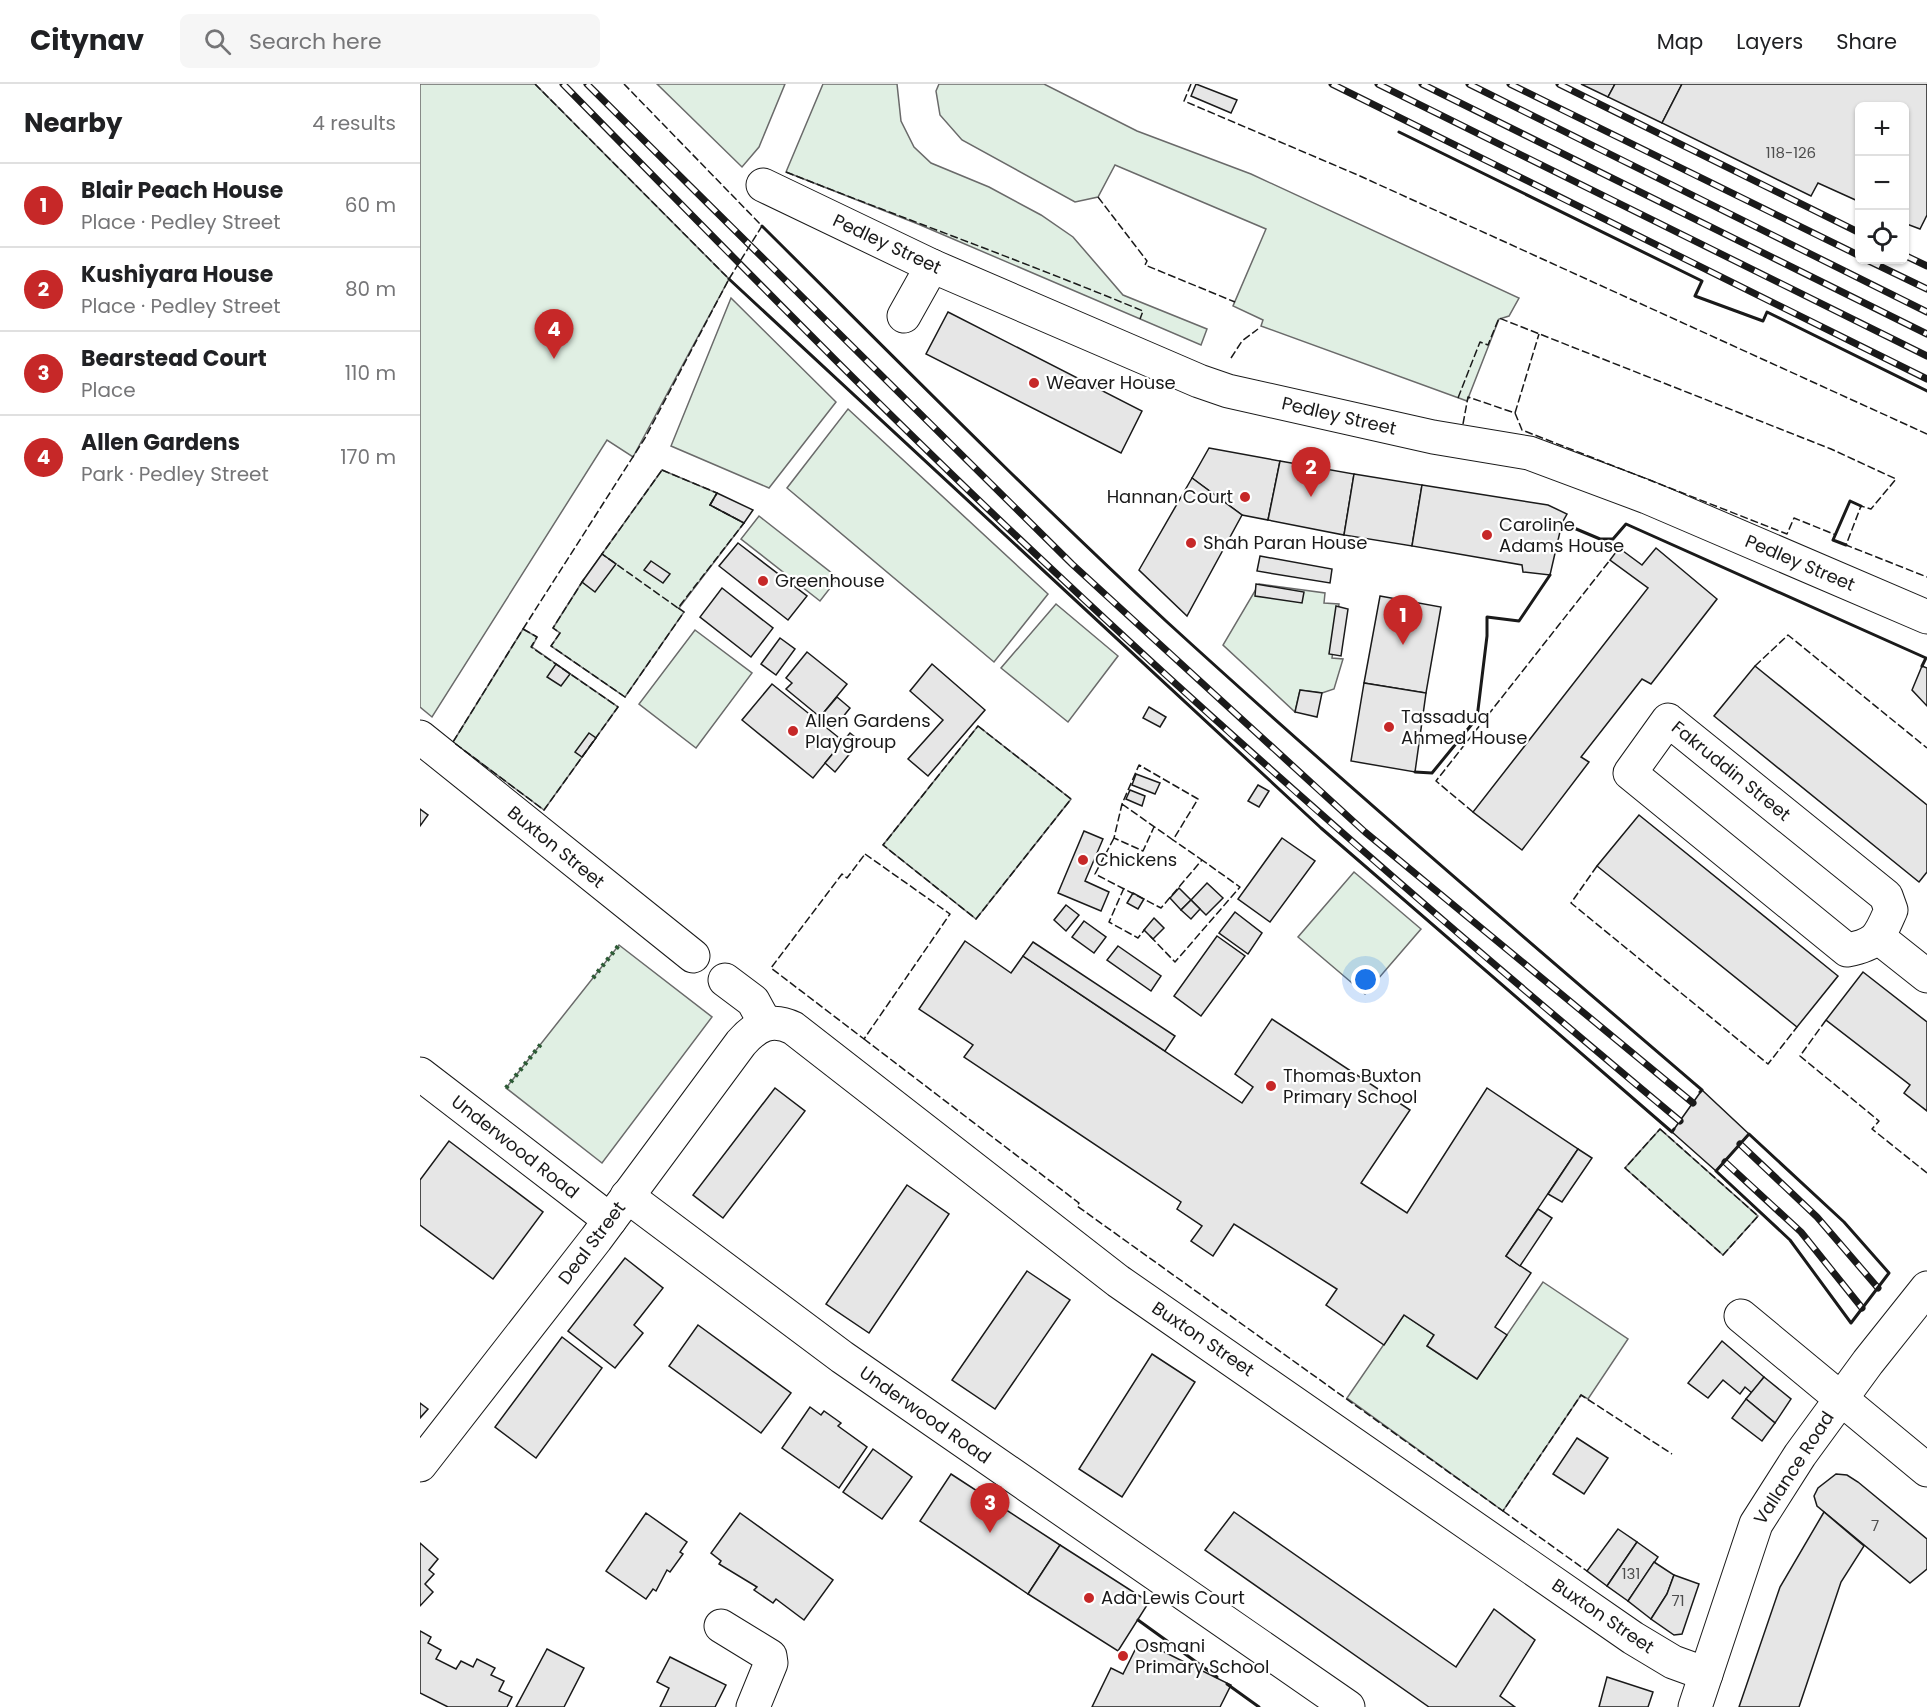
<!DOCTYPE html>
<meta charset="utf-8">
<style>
body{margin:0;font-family:Poppins,sans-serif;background:#f6f6f6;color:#202124}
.controls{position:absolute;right:18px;top:18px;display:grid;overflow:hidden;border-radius:9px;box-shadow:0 2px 4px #0004}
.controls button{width:54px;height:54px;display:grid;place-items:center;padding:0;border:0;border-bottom:2px solid #e0e0e0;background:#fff;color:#202124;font:30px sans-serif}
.you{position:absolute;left:946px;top:896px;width:21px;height:21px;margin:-15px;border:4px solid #fff;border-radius:50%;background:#1a73e8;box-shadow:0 0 0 9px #1a73e833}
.badge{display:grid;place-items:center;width:39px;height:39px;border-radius:50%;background:#c62828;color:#fff;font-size:20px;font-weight:700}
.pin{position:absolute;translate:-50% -50px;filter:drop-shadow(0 2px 3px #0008)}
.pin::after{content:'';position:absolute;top:32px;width:21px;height:18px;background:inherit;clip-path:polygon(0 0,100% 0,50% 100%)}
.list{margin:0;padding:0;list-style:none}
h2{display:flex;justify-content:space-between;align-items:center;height:78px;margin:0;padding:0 24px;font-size:26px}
h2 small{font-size:20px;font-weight:400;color:#757577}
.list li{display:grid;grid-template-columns:39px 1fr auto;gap:18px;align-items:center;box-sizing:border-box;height:84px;padding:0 24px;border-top:2px solid #e0e0e0}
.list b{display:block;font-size:22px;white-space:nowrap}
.list p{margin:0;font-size:20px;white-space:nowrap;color:#757577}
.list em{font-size:20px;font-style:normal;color:#757577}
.icon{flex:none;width:33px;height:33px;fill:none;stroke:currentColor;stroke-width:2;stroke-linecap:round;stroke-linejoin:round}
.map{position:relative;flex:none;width:1507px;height:1623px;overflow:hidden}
header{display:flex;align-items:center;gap:36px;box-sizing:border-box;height:84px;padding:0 30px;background:#fff;border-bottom:2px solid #e0e0e0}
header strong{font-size:28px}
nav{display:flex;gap:33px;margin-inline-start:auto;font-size:21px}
.search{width:420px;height:54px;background:#f6f6f6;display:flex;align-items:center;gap:15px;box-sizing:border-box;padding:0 21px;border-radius:9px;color:#757577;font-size:22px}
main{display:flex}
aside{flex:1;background:#fff}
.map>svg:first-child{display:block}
.green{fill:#e0efe3;stroke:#6a6a6a;stroke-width:1.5}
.building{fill:#e6e6e6;stroke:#1a1a1a;stroke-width:1.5}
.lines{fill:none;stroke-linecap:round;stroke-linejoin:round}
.minor-casing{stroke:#1a1a1a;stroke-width:35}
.major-casing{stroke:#1a1a1a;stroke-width:35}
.minor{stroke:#fff;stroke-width:33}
.major{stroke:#fff;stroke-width:33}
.rail-casing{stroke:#1a1a1a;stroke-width:7}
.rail{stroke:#fff;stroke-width:4.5;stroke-dasharray:14;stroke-linecap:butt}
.hedge{stroke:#2b5a34;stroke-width:4.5;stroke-dasharray:3 4.5;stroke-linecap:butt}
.fence{stroke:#1a1a1a;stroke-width:1.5;stroke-dasharray:8 3;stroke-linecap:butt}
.wall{stroke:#1a1a1a;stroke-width:3}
.poi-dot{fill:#c62828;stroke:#fff;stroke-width:2}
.labels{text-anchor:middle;stroke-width:4.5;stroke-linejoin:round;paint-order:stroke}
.number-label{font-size:15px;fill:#4d4d4d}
.street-label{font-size:18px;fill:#1a1a1a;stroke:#fff}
.poi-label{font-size:18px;fill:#1a1a1a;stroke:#fff;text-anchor:start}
</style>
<header>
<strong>Citynav</strong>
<div class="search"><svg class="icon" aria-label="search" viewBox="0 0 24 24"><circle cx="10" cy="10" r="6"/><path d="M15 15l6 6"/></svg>Search here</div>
<nav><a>Map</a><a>Layers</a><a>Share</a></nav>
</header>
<main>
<aside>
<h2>Nearby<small>4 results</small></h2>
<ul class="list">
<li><span class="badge">1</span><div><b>Blair Peach House</b><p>Place · Pedley Street</p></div><em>60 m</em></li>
<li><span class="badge">2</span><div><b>Kushiyara House</b><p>Place · Pedley Street</p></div><em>80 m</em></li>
<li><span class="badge">3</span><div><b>Bearstead Court</b><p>Place</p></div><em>110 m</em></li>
<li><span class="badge">4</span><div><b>Allen Gardens</b><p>Park · Pedley Street</p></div><em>170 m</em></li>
</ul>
</aside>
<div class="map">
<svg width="1507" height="1623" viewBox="0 0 1507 1623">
<rect width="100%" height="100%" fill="#fff"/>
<g class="green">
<polygon points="0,0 115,0 309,195 213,373 187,356 12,633 0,623"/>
<polygon points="237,0 365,0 339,63 322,83"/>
<polygon points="403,0 477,0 481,37 494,63 511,79 569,103 621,131 653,153 703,211 787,245 781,261 498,140 366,88"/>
<polygon points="519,0 624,0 717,47 831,90 1099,214 1089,232 1079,235 1047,317 841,242 843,236 813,222 846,145 695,81 678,113 655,118 542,56 520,31 516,7"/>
<polygon points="311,214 416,318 349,404 251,362"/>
<polygon points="428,325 628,510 574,578 367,404"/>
<polygon points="242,386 297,409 290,421 324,439 259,524 264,528 205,613 131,562 140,549 133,544 162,498"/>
<polygon points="339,432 418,494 400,517 321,455"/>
<polygon points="839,500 905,509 904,519 919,520 912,574 923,575 914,605 902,609 880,606 875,628 803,561"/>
<polygon points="636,520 698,572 648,638 581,584"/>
<polygon points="103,545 117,553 112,563 198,623 124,726 33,658"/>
<polygon points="275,546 332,589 276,664 219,620"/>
<polygon points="558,642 651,715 556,835 463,761"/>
<polygon points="934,788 1001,845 945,910 878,853"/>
<polygon points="199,861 292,933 182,1079 86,1004"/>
<polygon points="1240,1045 1338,1132 1303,1171 1205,1084"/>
<polygon points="1123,1198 1208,1255 1168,1315 1161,1311 1083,1427 927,1314 984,1231 1014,1251 1007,1262 1057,1295"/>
</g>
<g class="building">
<polygon points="776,0 817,16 811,29 771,12"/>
<polygon points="1161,0 1195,0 1188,13"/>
<polygon points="1195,0 1262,0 1242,39 1188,13"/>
<polygon points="1262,0 1507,0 1507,131 1500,145 1484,139 1484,22 1440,22 1440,118 1398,99 1391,112 1242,39"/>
<polygon points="528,228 722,327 701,369 506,270"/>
<polygon points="789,364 860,377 848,436 822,431 772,394"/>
<polygon points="860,377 934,390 924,451 848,436"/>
<polygon points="934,390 1002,401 992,462 924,451"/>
<polygon points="772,394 822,431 767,532 719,486"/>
<polygon points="1002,401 1128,421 1147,430 1142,439 1130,491 1103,488 1102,481 992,462"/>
<polygon points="297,409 333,426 324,439 290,421"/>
<polygon points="318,459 387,512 368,536 299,482"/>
<polygon points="1199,464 1222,481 1236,464 1297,515 1231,600 1222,595 1161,673 1169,678 1102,766 1053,728 1228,504 1190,476"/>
<polygon points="182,470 196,480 175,508 162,498"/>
<polygon points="840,472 912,485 910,499 837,487"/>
<polygon points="231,477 250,490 243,499 224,486"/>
<polygon points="836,500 884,508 882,519 835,512"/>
<polygon points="302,504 353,544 331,573 280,533"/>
<polygon points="960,512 1021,523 1006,609 944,599"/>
<polygon points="916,522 928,525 921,572 909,570"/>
<polygon points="360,554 375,565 356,591 341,580"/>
<polygon points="387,568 427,600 400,633 366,605 372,599 366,594"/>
<polygon points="136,580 150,590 141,602 127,593"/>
<polygon points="512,580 565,626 508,692 488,675 523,636 490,607"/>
<polygon points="1335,582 1507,721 1507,788 1499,798 1294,632"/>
<polygon points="1502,582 1507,584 1507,622 1492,606"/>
<polygon points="944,599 1006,609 995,688 931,677"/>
<polygon points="352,600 423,657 393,694 322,636"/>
<polygon points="880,606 902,609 897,633 875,628"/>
<polygon points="417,613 430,624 414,644 400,633"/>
<polygon points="729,623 746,633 740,643 723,634"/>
<polygon points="169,649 176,654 162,673 155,668"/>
<polygon points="430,649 440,657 415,688 405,679"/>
<polygon points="716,690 740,699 735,710 712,701"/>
<polygon points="838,701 849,707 839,723 828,717"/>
<polygon points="710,706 725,712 722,722 706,715"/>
<polygon points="0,725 8,731 0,742"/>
<polygon points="1219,731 1418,892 1377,943 1177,782"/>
<polygon points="664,747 683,755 665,797 689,808 681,827 638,809"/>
<polygon points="862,754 895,777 850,838 818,815"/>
<polygon points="787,799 803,814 786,831 771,816"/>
<polygon points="759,804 771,816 761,826 750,814"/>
<polygon points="713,809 724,815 718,825 707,819"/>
<polygon points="771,816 780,825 771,835 761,826"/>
<polygon points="646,821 659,831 646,847 634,836"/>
<polygon points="815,828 842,849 828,870 799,849"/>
<polygon points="734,834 744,844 733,855 724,846"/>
<polygon points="664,837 686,853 674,869 652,853"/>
<polygon points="797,852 825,872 781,932 754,912"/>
<polygon points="545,857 591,889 603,872 822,1019 833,1003 815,990 852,935 990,1026 941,1099 987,1129 1067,1004 1158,1065 1086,1172 1111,1189 1075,1243 1087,1251 1057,1295 1007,1262 1014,1251 984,1231 964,1261 906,1221 917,1205 814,1140 793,1172 771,1157 782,1142 757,1125 761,1118 544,973 553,961 499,925"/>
<polygon points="613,858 755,952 745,967 603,872"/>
<polygon points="698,862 741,892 731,907 687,876"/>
<polygon points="1443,888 1507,938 1507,1027 1484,1009 1490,1001 1406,936"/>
<polygon points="355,1004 385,1027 303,1134 273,1111"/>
<polygon points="1282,1006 1329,1050 1296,1087 1252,1048"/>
<polygon points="29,1057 123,1128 73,1195 0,1141 0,1096"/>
<polygon points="1158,1065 1172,1074 1142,1118 1128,1110"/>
<polygon points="487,1101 529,1130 449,1249 406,1220"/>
<polygon points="1118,1125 1132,1134 1100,1182 1086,1172"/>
<polygon points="205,1174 243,1204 214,1241 223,1249 195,1284 148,1247"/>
<polygon points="607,1187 650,1216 575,1325 532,1296"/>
<polygon points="278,1241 371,1309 341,1349 249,1282"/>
<polygon points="142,1253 182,1284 116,1374 75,1343"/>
<polygon points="1302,1257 1344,1293 1332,1309 1325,1303 1320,1310 1303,1296 1288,1314 1268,1299"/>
<polygon points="732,1270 775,1298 702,1413 659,1385"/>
<polygon points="1344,1293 1371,1315 1355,1339 1326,1315"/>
<polygon points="1326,1315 1355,1339 1342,1357 1312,1334"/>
<polygon points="0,1319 8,1325 0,1334"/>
<polygon points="390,1323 401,1331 404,1327 421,1339 418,1342 447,1363 419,1404 362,1364"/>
<polygon points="1157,1354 1188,1374 1164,1410 1133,1390"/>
<polygon points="453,1365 492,1393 462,1435 423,1408"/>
<polygon points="531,1390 640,1461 608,1510 500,1437"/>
<polygon points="1416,1390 1427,1391 1438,1398 1507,1455 1507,1485 1490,1499 1397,1422 1394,1412 1398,1404"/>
<polygon points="814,1428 1036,1583 1074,1525 1115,1556 1080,1612 1095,1623 1009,1623 785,1466"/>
<polygon points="1404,1428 1444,1462 1421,1498 1379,1623 1319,1623 1360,1503"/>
<polygon points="226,1429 267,1458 260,1468 263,1470 250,1488 247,1486 236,1507 233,1505 226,1515 186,1487"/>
<polygon points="320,1429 413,1496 384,1536 356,1515 353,1519 334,1506 337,1503 299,1480 301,1477 291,1469"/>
<polygon points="1198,1445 1217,1458 1187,1502 1167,1487"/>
<polygon points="1217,1458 1238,1473 1208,1517 1187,1502"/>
<polygon points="0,1459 18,1475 9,1486 14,1490 5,1500 13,1508 0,1522"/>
<polygon points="640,1461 729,1518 698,1567 608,1510"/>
<polygon points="1234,1478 1254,1491 1247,1510 1231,1535 1208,1517"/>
<polygon points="1254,1491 1279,1500 1262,1550 1254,1551 1231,1535 1247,1510"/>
<polygon points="0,1547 11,1553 8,1559 21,1566 16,1575 36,1585 41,1577 53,1583 57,1575 75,1584 71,1591 84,1597 79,1607 92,1613 87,1623 28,1623 0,1609"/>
<polygon points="720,1556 811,1601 800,1623 672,1623 691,1584 703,1590"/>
<polygon points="127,1565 164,1584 144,1623 96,1623"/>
<polygon points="250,1573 306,1601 295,1623 240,1623 249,1604 237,1598"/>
<polygon points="1187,1593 1233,1608 1228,1623 1179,1623"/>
</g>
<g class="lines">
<g class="minor-casing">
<g id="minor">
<polyline points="343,101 512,182 779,297 808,307 1013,353 1109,369 1227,413 1507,533"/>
<polyline points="484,232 512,182"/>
<path d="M1248,636l218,176 5,14c-12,27 -13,34 -44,40l-217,-177z"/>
<polyline points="0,653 273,872"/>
<polyline points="1459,854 1507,892"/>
<polyline points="305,896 333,917 345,939"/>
<polyline points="0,990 190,1136"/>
<polyline points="207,1112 422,1273 928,1623"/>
<polyline points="1321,1232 1507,1386"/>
<path d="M0,1381l176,-226 145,-196c15,-17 30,-26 52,-15l325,253 515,357 40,24 33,12"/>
<polyline points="301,1542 350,1572 351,1579 333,1623"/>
</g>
</g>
<g class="major-casing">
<polyline id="major" points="1275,1623 1336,1440 1380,1371 1448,1278 1507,1204"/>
</g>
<use href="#minor" class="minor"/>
<use href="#major" class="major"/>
<g class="rail-casing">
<g id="rail">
<path d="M143,0c163,166 325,333 495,491 201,189 410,369 622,546"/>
<polyline points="167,0 652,480 945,748 1273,1019"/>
<polyline points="912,0 1507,295"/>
<polyline points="958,0 1507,272"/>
<polyline points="1002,0 1507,250"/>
<polyline points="1049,0 1507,228"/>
<polyline points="1090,0 1440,172"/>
<polyline points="1139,0 1440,149"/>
<polyline points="1484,171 1507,182"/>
<polyline points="1447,176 1507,205"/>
<polyline points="1320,1060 1397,1133 1458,1204"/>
<polyline points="1305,1078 1381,1148 1442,1224"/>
</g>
</g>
<use href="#rail" class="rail"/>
<g class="hedge">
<polyline points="173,894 199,861"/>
<polyline points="86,1004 121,960"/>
</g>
<g class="fence">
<polyline points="115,0 309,195 342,142 204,0"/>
<polyline points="771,0 764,17 940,92 1507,350"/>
<path d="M366,88c119,47 239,90 357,139l-3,8"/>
<polyline points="678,113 727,177 725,181 815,218"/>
<polyline points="811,274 822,257 838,245"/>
<polyline points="1038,314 1060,258 1068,261 1079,234 1411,365 1476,395 1451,425 1441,422 1426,461 1507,493"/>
<polyline points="1095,329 1119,250"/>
<polyline points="1043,340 1048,313 1095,329 1102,346 1367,450 1374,434 1416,451"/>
<polygon points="242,386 297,409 290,421 324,439 258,524 182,470"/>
<polyline points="164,495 133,544 140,549 131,562 205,613 264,528 258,524"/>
<polygon points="103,545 117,553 111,563 198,623 124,726 33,658"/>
<polyline points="103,545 225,354 309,195"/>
<polyline points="1335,582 1368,551 1507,664"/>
<polygon points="558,642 651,715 556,835 463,761"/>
<polyline points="702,720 753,756 778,715 719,681 702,720 694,754 723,767 734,743"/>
<polyline points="1053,728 1016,697 1190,476"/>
<polyline points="694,754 675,790 741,824 782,776 753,756"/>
<polygon points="445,770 530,830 444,955 351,884 422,790 427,794"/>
<polyline points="1177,782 1151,819 1348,980 1377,943"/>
<polyline points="704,804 689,838 718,854 725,845"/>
<polyline points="730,852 755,878 820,803 782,776"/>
<polyline points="1406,936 1380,972 1459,1037 1452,1045 1507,1089"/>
<polyline points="444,955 659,1119 657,1122 1083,1427 1161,1311 1252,1370"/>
<polygon points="1240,1045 1338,1132 1303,1171 1205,1084"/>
<polyline points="1083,1427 1167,1487"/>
</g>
<g class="wall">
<polyline points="979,48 1282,197 1275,212 1343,237 1347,228 1507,307"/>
<path d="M342,142c134,133 266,267 404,395 175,160 355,314 536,469l-2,2"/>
<polyline points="309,195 901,744 1252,1048 1254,1045"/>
<polyline points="1142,439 1180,455 1193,455 1206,440 1506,574 1502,582"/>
<polyline points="1426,461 1413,456 1430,417 1441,422"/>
<polyline points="995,688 1012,689 1057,634 1067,552 1067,533 1099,537 1130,491"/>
<polygon points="1329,1050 1424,1138 1469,1189 1431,1239 1370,1156 1296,1087"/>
<polyline points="718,1536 797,1593"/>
<polyline points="807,1600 839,1623"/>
</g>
</g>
<g class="poi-dot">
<circle cx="614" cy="299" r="6"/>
<circle cx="825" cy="413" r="6"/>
<circle cx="1067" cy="451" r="6"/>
<circle cx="771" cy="459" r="6"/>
<circle cx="343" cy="497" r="6"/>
<circle cx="969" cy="643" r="6"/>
<circle cx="373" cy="647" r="6"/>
<circle cx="663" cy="776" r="6"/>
<circle cx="851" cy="1002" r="6"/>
<circle cx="669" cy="1514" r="6"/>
<circle cx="703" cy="1572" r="6"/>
</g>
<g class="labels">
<g class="number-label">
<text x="1371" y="74">118-126</text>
<text x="1455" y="1447">7</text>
<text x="1211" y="1495">131</text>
<text x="1258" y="1522">71</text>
</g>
<g class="street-label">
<text transform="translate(467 160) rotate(25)" y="6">Pedley Street</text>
<text transform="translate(919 332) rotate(13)" y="6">Pedley Street</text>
<text transform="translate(1380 479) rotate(23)" y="6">Pedley Street</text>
<text transform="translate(1311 687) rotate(39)" y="6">Fakruddin Street</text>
<text transform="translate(136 763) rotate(39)" y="6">Buxton Street</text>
<text transform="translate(95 1063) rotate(38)" y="6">Underwood Road</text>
<text transform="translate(172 1159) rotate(-53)" y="6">Deal Street</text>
<text transform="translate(783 1255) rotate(34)" y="6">Buxton Street</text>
<text transform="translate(505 1331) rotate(35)" y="6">Underwood Road</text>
<text transform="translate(1374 1384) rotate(-57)" y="6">Vallance Road</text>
<text transform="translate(1183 1532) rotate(34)" y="6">Buxton Street</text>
</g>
<g class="poi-label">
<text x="626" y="305">Weaver House</text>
<text x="813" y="419" text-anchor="end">Hannan Court</text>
<text x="1079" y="447">Caroline<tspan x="1079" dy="21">Adams House</tspan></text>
<text x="783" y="465">Shah Paran House</text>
<text x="355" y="503">Greenhouse</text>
<text x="981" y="639">Tassaduq<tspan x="981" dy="21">Ahmed House</tspan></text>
<text x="385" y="643">Allen Gardens<tspan x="385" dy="21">Playgroup</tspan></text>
<text x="675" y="782">Chickens</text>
<text x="863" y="998">Thomas Buxton<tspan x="863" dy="21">Primary School</tspan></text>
<text x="681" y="1520">Ada Lewis Court</text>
<text x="715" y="1568">Osmani<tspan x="715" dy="21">Primary School</tspan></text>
</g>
</g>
</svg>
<div class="controls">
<button>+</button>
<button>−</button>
<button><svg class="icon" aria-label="locate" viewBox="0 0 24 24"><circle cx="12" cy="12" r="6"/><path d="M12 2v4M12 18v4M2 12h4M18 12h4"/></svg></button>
</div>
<div class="you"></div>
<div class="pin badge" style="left:983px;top:561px">1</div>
<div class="pin badge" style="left:891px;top:413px">2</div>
<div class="pin badge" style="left:570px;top:1449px">3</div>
<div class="pin badge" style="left:134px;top:275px">4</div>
</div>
</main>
